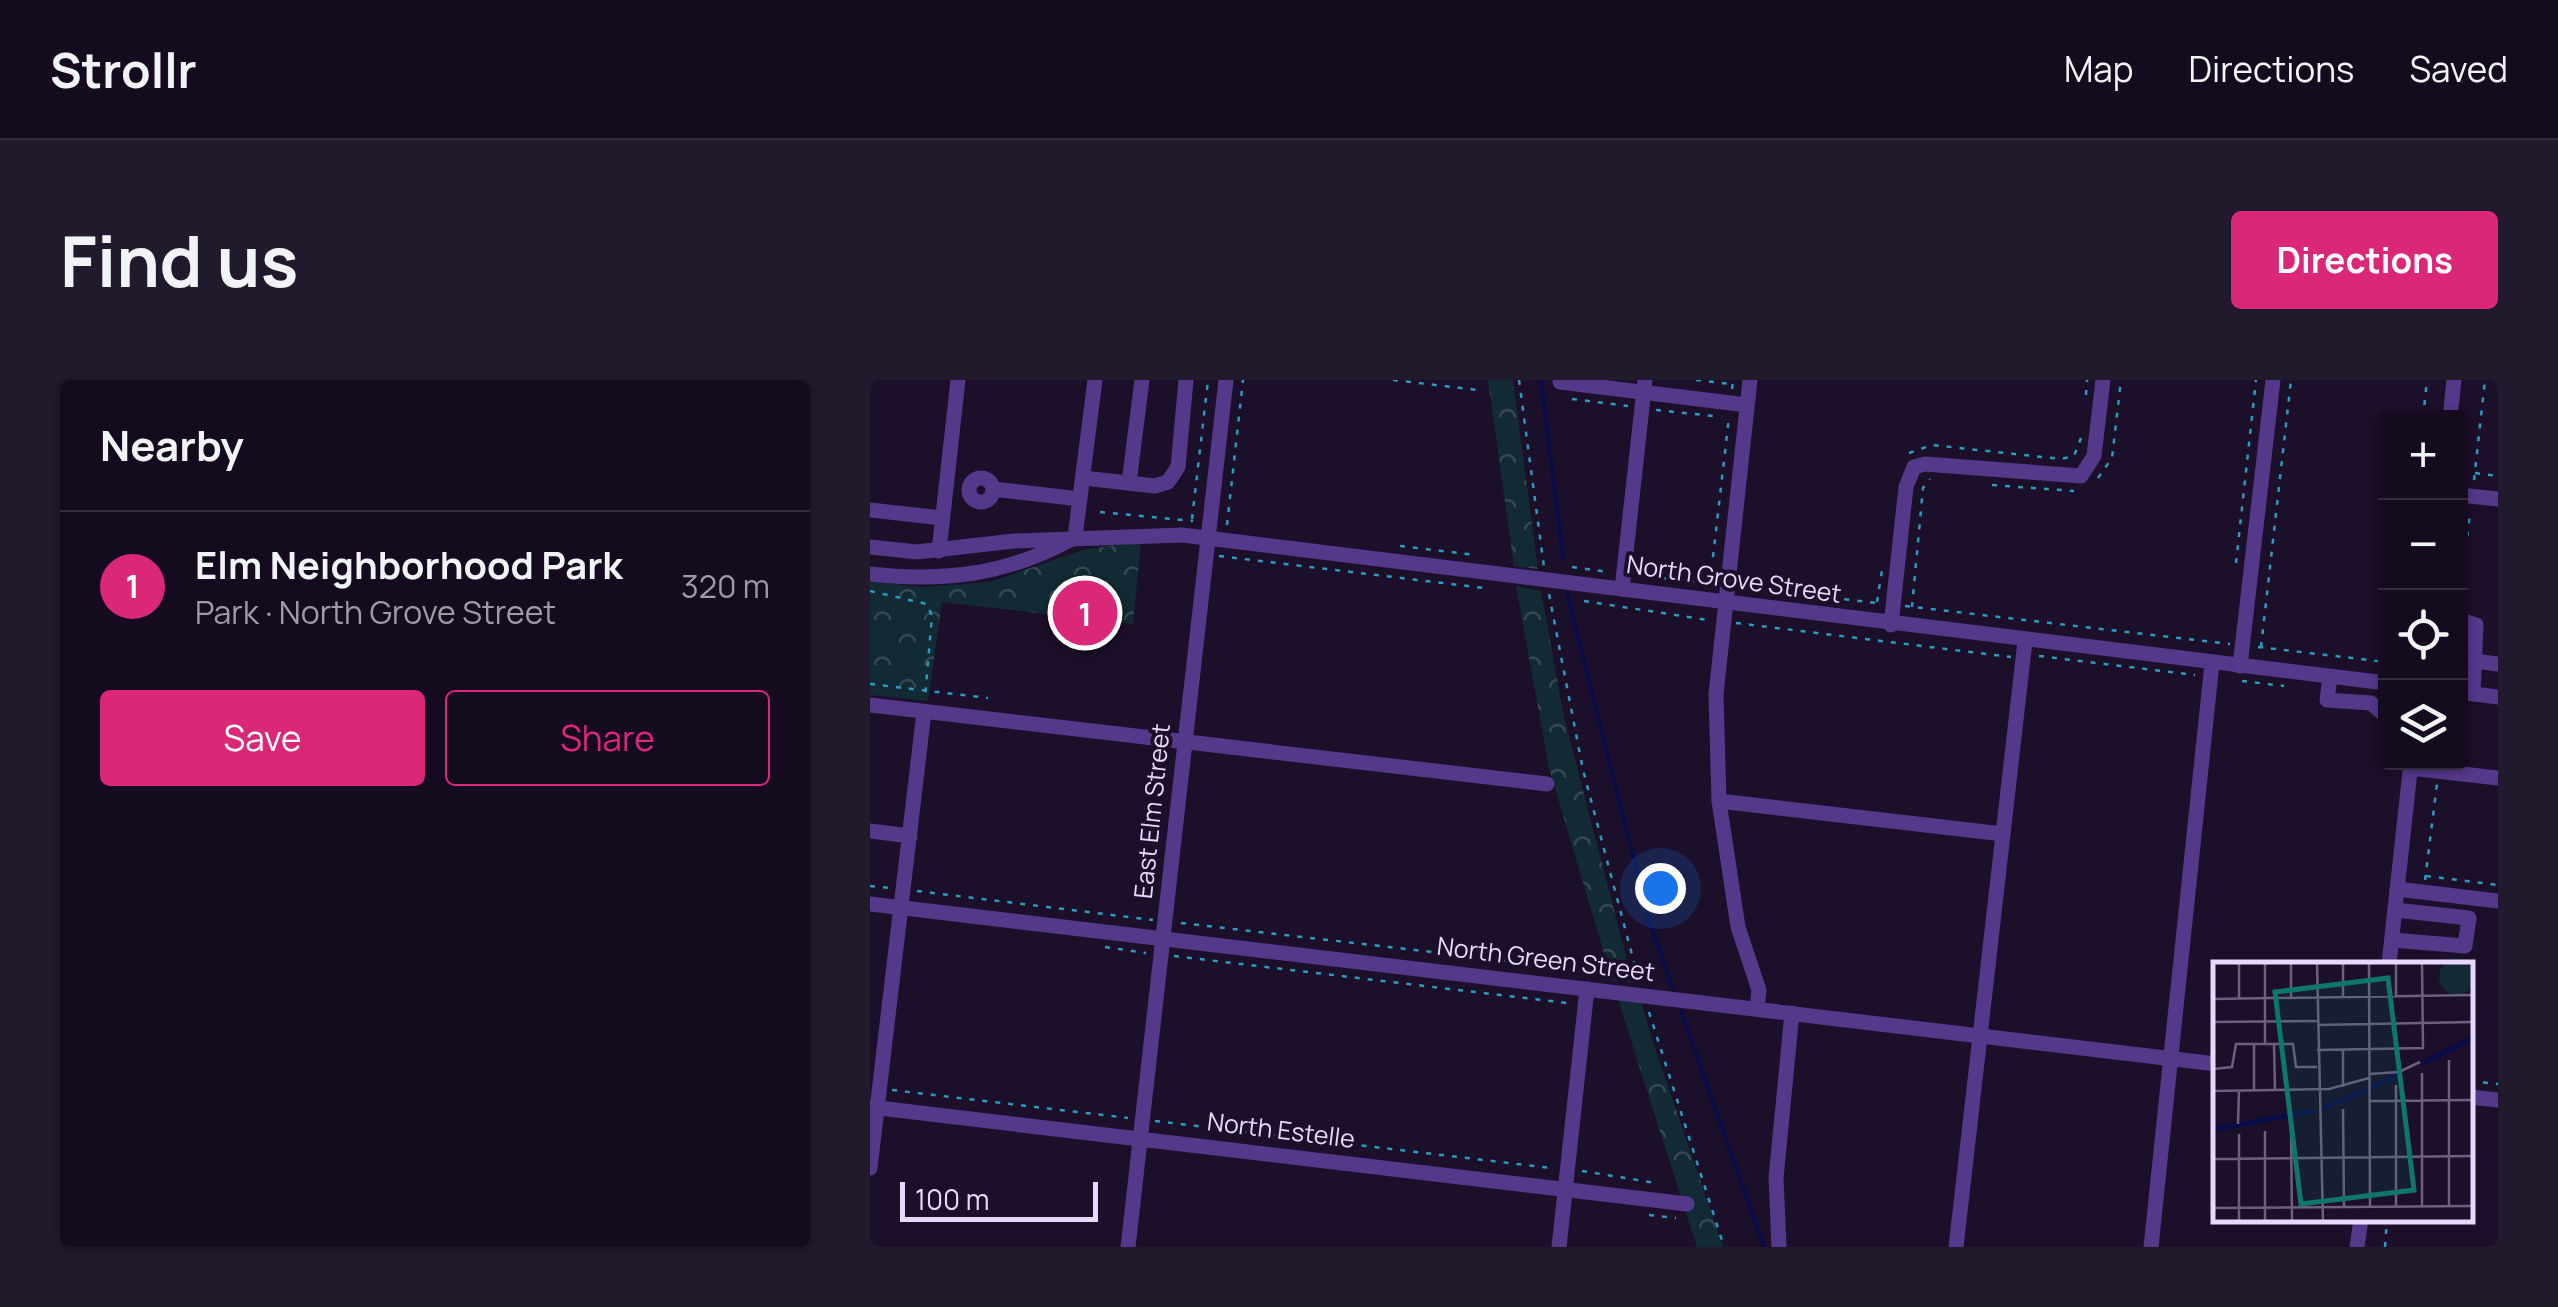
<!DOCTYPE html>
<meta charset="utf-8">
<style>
body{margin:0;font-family:Manrope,sans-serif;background:#21192c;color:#f1f3f6}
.controls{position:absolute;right:30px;top:30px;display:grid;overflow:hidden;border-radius:10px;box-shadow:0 2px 8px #0004}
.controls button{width:90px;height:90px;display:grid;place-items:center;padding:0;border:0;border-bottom:2px solid #332b3d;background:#140b1f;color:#f1f3f6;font:50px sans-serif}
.scale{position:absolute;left:30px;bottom:25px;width:198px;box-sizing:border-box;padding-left:10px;border:5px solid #e8d7ff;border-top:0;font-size:28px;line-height:35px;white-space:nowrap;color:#e8d7ff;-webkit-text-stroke:8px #1b0f29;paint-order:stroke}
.you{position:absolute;left:790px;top:508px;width:35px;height:35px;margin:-25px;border:8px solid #fff;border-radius:50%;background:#1a73e8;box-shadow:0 0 0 15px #1a73e833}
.badge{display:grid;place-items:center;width:65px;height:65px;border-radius:50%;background:#db2777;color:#fff;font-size:32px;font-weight:700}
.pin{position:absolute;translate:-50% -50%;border:5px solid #fff;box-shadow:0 2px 10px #0006}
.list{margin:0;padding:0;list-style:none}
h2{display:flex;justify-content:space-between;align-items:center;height:130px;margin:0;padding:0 40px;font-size:42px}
h2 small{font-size:32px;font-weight:400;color:#9d9ba4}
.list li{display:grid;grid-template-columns:65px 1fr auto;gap:30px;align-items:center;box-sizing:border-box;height:150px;padding:0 40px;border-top:2px solid #332b3d}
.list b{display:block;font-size:38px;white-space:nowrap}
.list p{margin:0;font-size:32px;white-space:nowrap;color:#9d9ba4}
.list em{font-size:32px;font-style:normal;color:#9d9ba4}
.actions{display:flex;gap:20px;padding:30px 40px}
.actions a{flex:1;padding:22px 0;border:2px solid #db2777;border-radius:10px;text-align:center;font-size:35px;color:#db2777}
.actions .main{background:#db2777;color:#fff}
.icon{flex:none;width:55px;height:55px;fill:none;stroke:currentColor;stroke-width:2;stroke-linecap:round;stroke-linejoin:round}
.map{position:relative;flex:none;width:1628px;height:867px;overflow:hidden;border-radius:10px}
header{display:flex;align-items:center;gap:60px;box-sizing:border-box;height:140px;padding:0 50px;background:#140b1f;border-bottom:2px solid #332b3d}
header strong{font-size:48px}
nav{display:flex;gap:55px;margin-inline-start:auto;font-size:35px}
.intro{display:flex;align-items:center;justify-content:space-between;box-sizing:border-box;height:240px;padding:0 60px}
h1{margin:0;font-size:70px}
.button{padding:25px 45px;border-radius:10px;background:#db2777;color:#fff;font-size:35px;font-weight:700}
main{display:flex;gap:60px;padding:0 60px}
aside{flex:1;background:#140b1f;border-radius:10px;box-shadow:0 2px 8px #0004}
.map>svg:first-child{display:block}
.grass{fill:#122a33}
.forest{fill:url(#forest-crowns)}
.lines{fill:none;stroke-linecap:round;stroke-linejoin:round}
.stream{stroke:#080c49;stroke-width:4}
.path{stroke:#2b9bbf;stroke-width:2.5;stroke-dasharray:5 8;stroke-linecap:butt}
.minor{stroke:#54388a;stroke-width:15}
.labels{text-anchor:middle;stroke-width:8;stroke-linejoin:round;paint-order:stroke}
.street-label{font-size:25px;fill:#e8d7ff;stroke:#1b0f29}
.inset-river{fill:none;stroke:#080c49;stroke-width:5}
.inset-road{fill:none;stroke:#6d5f7f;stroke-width:2.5}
.view{fill:#0f766e;fill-opacity:0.15;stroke:#0f766e;stroke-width:5}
.inset-edge{fill:none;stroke:#e8d7ff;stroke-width:5}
</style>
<header>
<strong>Strollr</strong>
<nav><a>Map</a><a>Directions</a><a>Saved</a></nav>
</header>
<div class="intro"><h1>Find us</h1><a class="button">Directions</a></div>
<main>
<aside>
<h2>Nearby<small></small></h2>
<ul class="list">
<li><span class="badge">1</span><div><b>Elm Neighborhood Park</b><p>Park · North Grove Street</p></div><em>320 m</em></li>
</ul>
<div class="actions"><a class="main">Save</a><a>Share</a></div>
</aside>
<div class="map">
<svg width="1628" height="867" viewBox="0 0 1628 867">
<defs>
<pattern id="forest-crowns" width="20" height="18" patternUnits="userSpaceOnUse" patternTransform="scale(2.5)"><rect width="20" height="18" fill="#122a33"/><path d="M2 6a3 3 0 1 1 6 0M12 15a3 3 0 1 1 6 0" fill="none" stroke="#344852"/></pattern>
</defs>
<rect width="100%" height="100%" fill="#1b0f29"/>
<polygon class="grass" points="748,619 771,622 785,668 765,673"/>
<g class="forest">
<polygon points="618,0 643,0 668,189 644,186"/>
<polygon points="271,162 263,244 72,222 58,321 0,315 0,201 51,207 119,202 216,169"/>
<polygon points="646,206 671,211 694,337 763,603 742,600 679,388"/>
<polygon points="785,668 853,867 827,867 765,673"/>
</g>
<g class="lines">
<g class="stream">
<polyline points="671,0 693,178"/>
<polyline points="697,214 780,543 803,609"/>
<polyline points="811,631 894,867"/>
</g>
<g class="path">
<polyline points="523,0 608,10"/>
<polyline points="649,0 674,187"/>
<polyline points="826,0 861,4"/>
<polyline points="862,9 863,0"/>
<polyline points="1216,15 1217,0"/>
<polyline points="702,19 758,26"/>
<polyline points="786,30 843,36"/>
<polyline points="1553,38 1557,0"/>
<polyline points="1039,73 1062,65 1191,79 1204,76 1211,58"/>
<polyline points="1605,93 1628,96"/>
<polyline points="1228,98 1242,78 1251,0"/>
<polyline points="1604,100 1615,0"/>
<polyline points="1122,105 1204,111"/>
<polyline points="230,132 323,141"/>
<polyline points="322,139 338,0"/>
<polyline points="357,145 373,0"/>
<polyline points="530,166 606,175"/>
<polyline points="349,176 614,208"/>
<polyline points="1366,183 1386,0"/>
<polyline points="702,187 739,192"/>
<polyline points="767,195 844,204"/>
<polyline points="840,203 859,37"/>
<polyline points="871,207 1007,223"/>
<polyline points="0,211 57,224 62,236 55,317"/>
<polyline points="679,214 713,390 769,601"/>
<polyline points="714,221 838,240"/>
<polyline points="1590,221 1600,133"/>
<polyline points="1007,222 1012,190"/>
<polyline points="1035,226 1360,264"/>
<polyline points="1042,227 1053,108 1060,99"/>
<polyline points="866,243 1141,277"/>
<polyline points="1388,267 1516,282"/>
<polyline points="1391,267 1421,0"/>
<polyline points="1169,276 1325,295"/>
<polyline points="1372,301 1414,306"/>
<polyline points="0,304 118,318"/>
<polyline points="1556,496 1628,505"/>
<polyline points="1555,500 1567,404"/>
<polyline points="0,506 20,508"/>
<polyline points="47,511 283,540"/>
<polyline points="311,543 701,588"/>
<polyline points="235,567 276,573"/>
<polyline points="304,576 697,623"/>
<polyline points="779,632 854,867"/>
<polyline points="1600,701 1628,704"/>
<polyline points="22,710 258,738"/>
<polyline points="285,741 681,788"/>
<polyline points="712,791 786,803"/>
<polyline points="779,835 806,838"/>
<polyline points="1515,867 1517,839"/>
</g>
<g class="minor">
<polyline points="880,0 846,314 849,421 868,547 889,610 887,629"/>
<polyline points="690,2 877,25"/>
<polyline points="1580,38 1584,0"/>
<circle cx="111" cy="110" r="12"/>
<polyline points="213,98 285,106 298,102 308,87 316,0"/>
<polyline points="259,103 272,0"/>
<polyline points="123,109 210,119"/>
<polyline points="1590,115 1628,119"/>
<polyline points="0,130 72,138"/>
<polyline points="205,157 225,0"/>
<polyline points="0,167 47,172 144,161 312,155 1516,303"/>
<polyline points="69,171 88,0"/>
<path d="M0,194c74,8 136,1 202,-35"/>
<polyline points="752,209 775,0"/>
<polyline points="1590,240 1606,245 1603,314"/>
<polyline points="1021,245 1036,107 1044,87 1055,84 1211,96 1224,76 1233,0"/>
<polyline points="1590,262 1593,240"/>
<polyline points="1590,279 1628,284"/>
<polyline points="1370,286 1403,0"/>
<polyline points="1460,297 1457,320 1501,323 1516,336"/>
<polyline points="1590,312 1628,317"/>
<polyline points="0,325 677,404"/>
<polyline points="1540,388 1628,398"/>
<polyline points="849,421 1133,454"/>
<polyline points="0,451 40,456"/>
<polyline points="1527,509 1628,521"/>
<polyline points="0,524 1346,684"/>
<polyline points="1522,560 1595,566 1599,538 1525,530"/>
<polyline points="1519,584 1541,382"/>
<polyline points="1600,717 1628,720"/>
<polyline points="0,727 817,824"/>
<polyline points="0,788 54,332"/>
<polyline points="258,867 356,0"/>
<polyline points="689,867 717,609"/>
<polyline points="909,867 906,798 922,633"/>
<polyline points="1086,867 1155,261"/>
<polyline points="1281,867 1342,283"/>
<polyline points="1487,867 1491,839"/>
</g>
</g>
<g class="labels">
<g class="street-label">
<text transform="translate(864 199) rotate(8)" y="9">North Grove Street</text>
<text transform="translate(282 431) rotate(-84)" y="9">East Elm Street</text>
<text transform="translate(676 579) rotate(7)" y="9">North Green Street</text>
<text transform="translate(411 750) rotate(7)" y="9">North Estelle</text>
</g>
</g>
<g transform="translate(1343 582)">
<rect width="260" height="260" fill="#1b0f29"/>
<path d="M226 15a18 18 0 1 1 36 0a18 18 0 1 1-36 0Z" fill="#122a33"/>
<path class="inset-river" d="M208,102l52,-26M158,126l29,-14M110,146l44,-18M1,167l100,-18"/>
<path class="inset-road" d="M52,0v82M78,0v36M104,0l6,260M130,0v35M156,0l1,245M183,0v34M26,36v-36M0,37l260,-4M0,60l104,-1M104,63l156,-3M41,82v46M61,82l1,46M130,87v38M104,88l106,-2 -1,-86M236,98v146M0,107l19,-2 4,-23h57l3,23h21M209,111v133M156,112l30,-2 21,-10M183,123v121M0,129l116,-2 40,-11M156,139l104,-1M130,147l1,98M25,162l1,-34M78,162l1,98M52,169v91M26,172v88M0,197l260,-3M0,246l260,-2"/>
<path class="view" d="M175,16l26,212 -113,14 -26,-212z"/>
<rect width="260" height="260" class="inset-edge"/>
</g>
</svg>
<div class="controls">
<button>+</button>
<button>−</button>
<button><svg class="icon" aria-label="locate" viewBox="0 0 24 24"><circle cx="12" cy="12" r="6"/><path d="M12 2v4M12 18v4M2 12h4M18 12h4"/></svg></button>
<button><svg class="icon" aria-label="layers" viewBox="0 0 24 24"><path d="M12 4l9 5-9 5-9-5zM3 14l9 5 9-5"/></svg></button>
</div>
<div class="scale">100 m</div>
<div class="you"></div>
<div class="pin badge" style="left:215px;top:233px">1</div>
</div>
</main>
